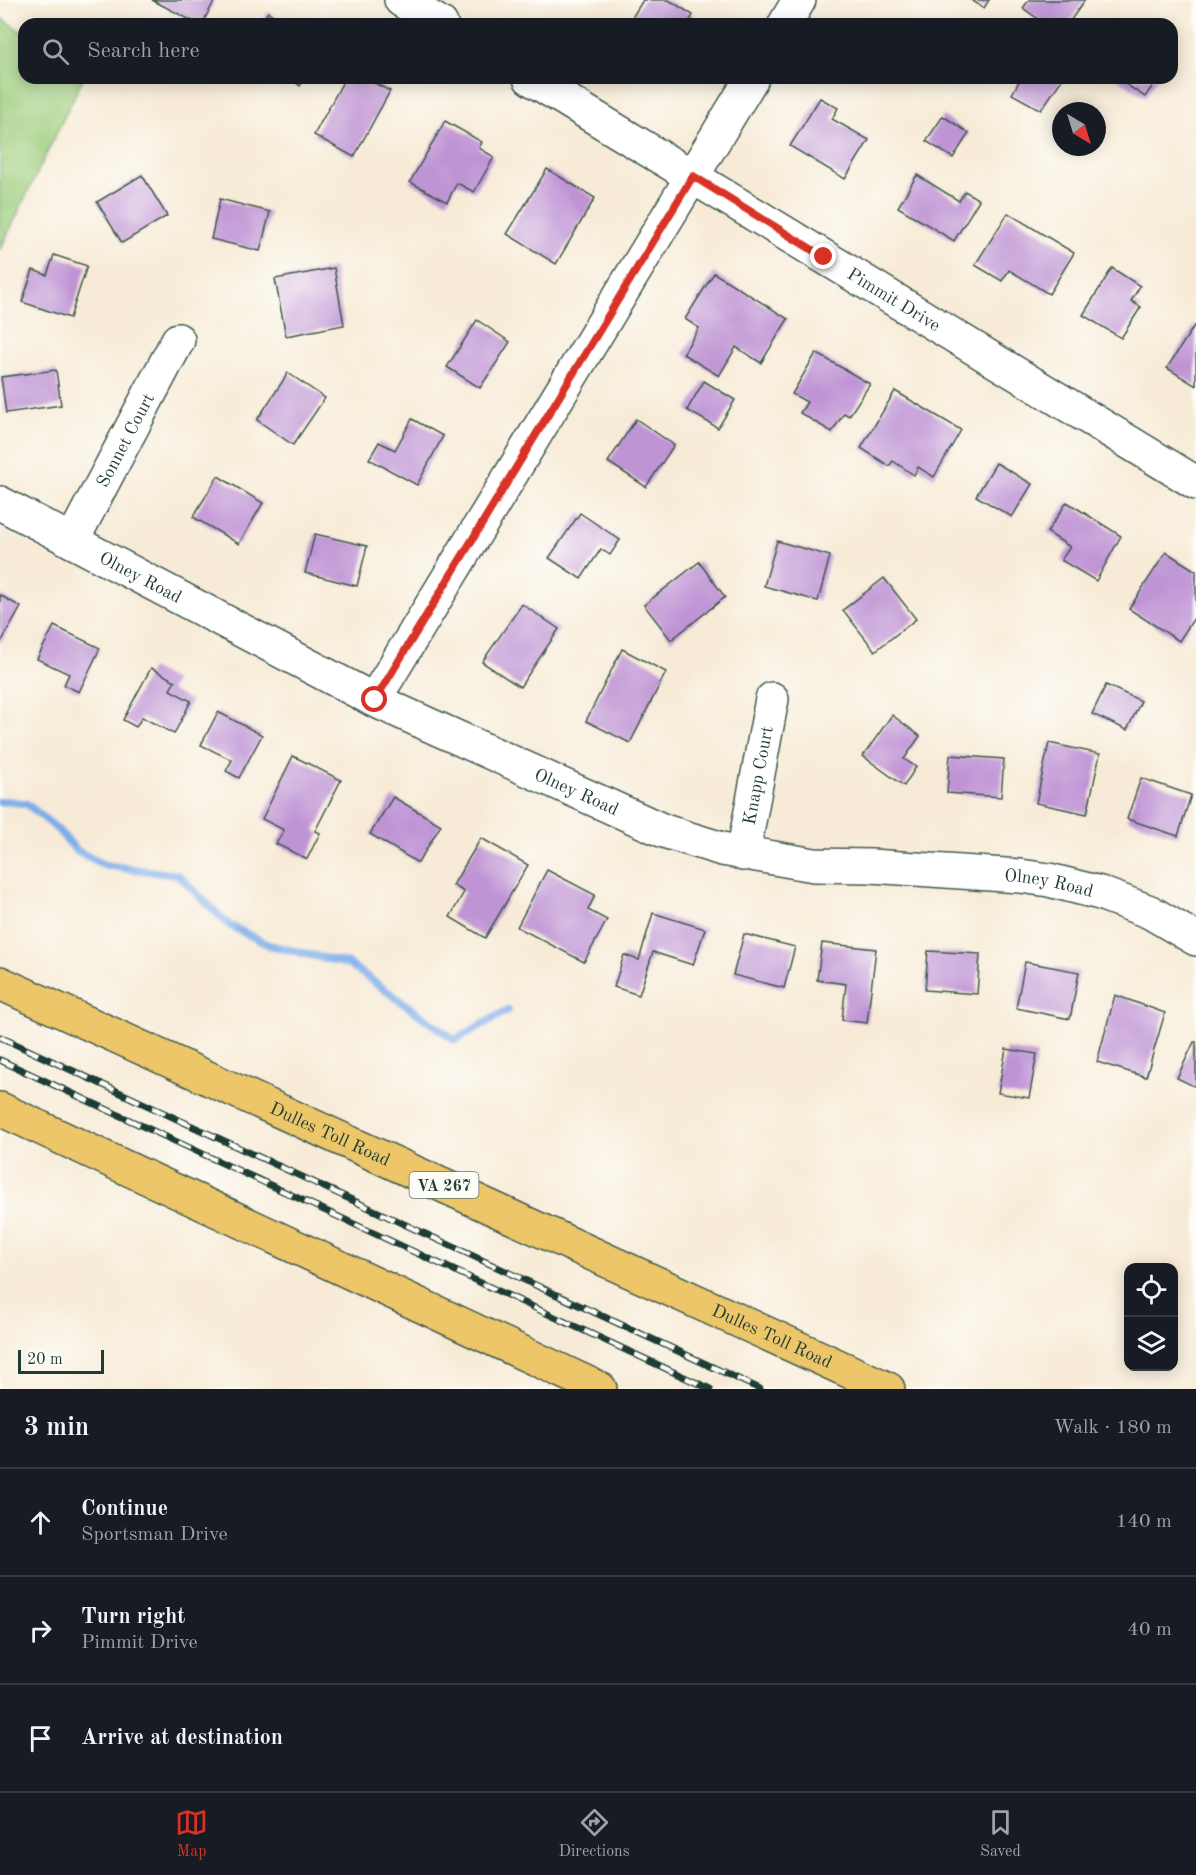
<!DOCTYPE html>
<meta charset="utf-8">
<style>
body{margin:0;font-family:"Old Standard TT",serif;background:#242831;color:#f1f3f6}
.controls{position:absolute;right:18px;bottom:18px;display:grid;overflow:hidden;border-radius:12px;box-shadow:0 3px 15px #0003}
.controls button{width:54px;height:54px;display:grid;place-items:center;padding:0;border:0;border-bottom:2px solid #363941;background:#171b24;color:#f1f3f6;font:30px sans-serif}
.compass{position:absolute;left:1052px;top:102px;width:54px;height:54px;border-radius:50%;background:#171b24;box-shadow:0 3px 15px #0003;rotate:142deg}
.scale{position:absolute;left:18px;bottom:15px;width:86px;box-sizing:border-box;padding-left:6px;border:3px solid #1f3d34;border-top:0;font-size:16px;line-height:21px;white-space:nowrap;color:#1f3d34;-webkit-text-stroke:4px #fdfcf7;paint-order:stroke}
.stop{position:absolute;width:18px;height:18px;margin:-14px;border:4px solid #d93025;border-radius:50%;background:#fff}
.stop.end{background:#d93025;border-color:#fff;box-shadow:0 2px 6px #0008}
.list{margin:0;padding:0;list-style:none}
h2{display:flex;justify-content:space-between;align-items:center;height:78px;margin:0;padding:0 24px;font-size:26px}
h2 small{font-size:20px;font-weight:400;color:#9ea1a6}
.list li{display:grid;grid-template-columns:39px 1fr auto;gap:18px;align-items:center;box-sizing:border-box;height:108px;padding:0 24px;border-top:2px solid #363941}
.list b{display:block;font-size:22px;white-space:nowrap}
.list p{margin:0;font-size:20px;white-space:nowrap;color:#9ea1a6}
.list em{font-size:20px;font-style:normal;color:#9ea1a6}
.icon{flex:none;width:33px;height:33px;fill:none;stroke:currentColor;stroke-width:2;stroke-linecap:round;stroke-linejoin:round}
.map{position:relative;flex:none;width:1196px;height:1389px;overflow:hidden}
.search{position:absolute;background:#171b24;box-shadow:0 3px 15px #0003;left:18px;right:18px;top:18px;height:66px;display:flex;align-items:center;gap:15px;box-sizing:border-box;padding:0 21px;border-radius:18px;color:#9ea1a6;font-size:22px}
.sheet{height:402px;background:#171b24}
nav{display:flex;justify-content:space-around;align-items:center;box-sizing:border-box;height:84px;border-top:2px solid #363941;background:#171b24;font-size:16px;color:#9ea1a6}
nav a{display:grid;justify-items:center;gap:3px}
nav .on{color:#d93025}
.map>svg:first-child{display:block}
.green{fill:#9dce7d;stroke:#5e8658;stroke-width:1.5}
.lines{fill:none;stroke-linecap:round;stroke-linejoin:round}
.stream{stroke:#7eade9;stroke-width:8}
.building{fill:#bf94d5}
.minor-casing{stroke:#3f574c;stroke-width:36}
.highway-casing{stroke:#3f574c;stroke-width:36}
.minor{stroke:#fff;stroke-width:33}
.highway{stroke:#ecc669;stroke-width:33}
.rail-casing{stroke:#1f3d34;stroke-width:7}
.rail{stroke:#fdfcf7;stroke-width:4.5;stroke-dasharray:14;stroke-linecap:butt}
.route{stroke:#d93025;stroke-width:8}
.labels{text-anchor:middle;stroke-width:5;stroke-linejoin:round;paint-order:stroke}
.shield{fill:#fdfcf7;stroke:#62766e;stroke-width:1.5}
.shield-label{font-size:16px;font-weight:bold;fill:#1f3d34}
.street-label{font-size:18px;fill:#1f3d34;stroke:#fdfcf7}
</style>
<div class="map">
<svg width="1196" height="1389" viewBox="0 0 1196 1389">
<rect width="100%" height="100%" fill="#fdfcf7"/>
<filter id="ink" filterUnits="userSpaceOnUse"><feTurbulence type="fractalNoise" baseFrequency=".0167" numOctaves="2"/><feDisplacementMap in="SourceGraphic" scale="12" xChannelSelector="R" yChannelSelector="G"/><feConvolveMatrix kernelMatrix="1 2 1 2 8 2 1 2 1" color-interpolation-filters="sRGB"/></filter>
<filter id="wash" filterUnits="userSpaceOnUse"><feTurbulence type="fractalNoise" baseFrequency=".008" numOctaves="4" result="noise"/><feDisplacementMap in="SourceGraphic" scale="24" xChannelSelector="R" yChannelSelector="G"/><feGaussianBlur stdDeviation="1.35" result="paint"/><feColorMatrix in="noise" values="0 0 0 0 0 0 0 0 0 0 0 0 0 0 0 0 0 1.4 0 .05"/><feComposite in="paint" operator="in"/></filter>
<g filter="url(#wash)">
<rect width="100%" height="100%" fill="#f7ebd7"/>
<polygon class="green" points="0,18 24,33 24,78 83,78 0,250"/>
<g class="lines">
<polyline class="stream" points="0,802 8,801 27,804 57,829 76,850 104,865 178,875 229,925 269,945 349,964 455,1040 508,1010"/>
</g>
<g id="blocks">
<g class="building">
<polygon points="152,0 215,0 202,24 198,24"/>
<polygon points="643,0 669,0 693,15 688,24 628,24"/>
<polygon points="971,0 989,0 984,8"/>
<polygon points="1029,0 1085,0 1068,24 1045,24 1023,8"/>
<polygon points="268,12 285,24 260,24"/>
<polygon points="289,78 305,78 300,86"/>
<polygon points="345,78 365,78 390,91 354,157 314,135"/>
<polygon points="1021,78 1063,78 1041,110 1012,94"/>
<polygon points="1116,78 1158,78 1145,97"/>
<polygon points="820,98 838,108 832,119 869,140 845,179 790,146"/>
<polygon points="943,116 969,133 953,158 926,141"/>
<polygon points="445,121 482,142 479,148 494,157 474,192 457,183 447,202 410,182"/>
<polygon points="547,169 595,198 556,264 507,234"/>
<polygon points="142,175 167,216 122,243 97,202"/>
<polygon points="917,175 959,201 965,191 979,200 954,241 898,207"/>
<polygon points="220,199 270,212 260,251 211,239"/>
<polygon points="1008,213 1074,253 1049,294 1009,270 1002,281 975,265"/>
<polygon points="54,255 87,266 70,318 22,302 33,270 47,275"/>
<polygon points="334,268 344,325 286,336 275,279"/>
<polygon points="1112,268 1140,286 1131,301 1141,307 1121,338 1083,315"/>
<polygon points="714,273 788,319 761,363 736,347 719,376 683,354 699,328 685,319"/>
<polygon points="477,320 510,342 480,388 447,367"/>
<polygon points="1194,326 1196,328 1196,386 1167,368"/>
<polygon points="816,353 870,384 849,416 844,413 832,432 800,413 807,402 792,394"/>
<polygon points="56,370 61,405 6,413 1,377"/>
<polygon points="288,373 325,398 293,445 257,420"/>
<polygon points="704,381 735,400 718,428 687,410"/>
<polygon points="895,391 961,430 934,477 918,467 914,475 893,461 889,466 861,448"/>
<polygon points="412,419 443,436 417,485 369,459 379,442 395,450"/>
<polygon points="636,419 674,445 646,487 608,462"/>
<polygon points="996,463 1032,484 1012,517 976,496"/>
<polygon points="218,476 263,503 239,544 193,517"/>
<polygon points="1067,502 1121,536 1096,581 1061,560 1070,547 1047,532"/>
<polygon points="580,513 620,540 610,555 601,549 581,579 549,558"/>
<polygon points="315,534 367,546 357,586 305,573"/>
<polygon points="777,541 830,556 818,601 764,586"/>
<polygon points="1166,552 1196,571 1196,615 1179,641 1129,609"/>
<polygon points="699,562 725,597 671,640 644,605"/>
<polygon points="884,578 916,619 875,651 843,610"/>
<polygon points="0,595 21,607 0,644"/>
<polygon points="522,604 559,629 520,687 482,662"/>
<polygon points="54,626 100,648 79,692 64,685 69,674 37,659"/>
<polygon points="622,649 666,672 630,743 586,721"/>
<polygon points="151,668 175,681 170,690 191,701 174,734 142,717 136,727 123,720"/>
<polygon points="1106,685 1141,701 1127,730 1092,714"/>
<polygon points="218,712 262,735 239,778 226,771 232,760 201,745"/>
<polygon points="892,715 920,736 904,759 916,767 904,786 863,756"/>
<polygon points="1049,743 1100,754 1087,814 1036,803"/>
<polygon points="950,755 1004,759 1001,797 947,793"/>
<polygon points="293,756 341,780 315,831 320,833 307,859 276,844 284,830 262,819"/>
<polygon points="1141,778 1191,795 1178,836 1127,819"/>
<polygon points="393,797 441,825 418,863 370,834"/>
<polygon points="481,838 528,865 485,938 450,917 464,892 453,885"/>
<polygon points="547,870 595,895 588,910 607,920 584,962 517,927"/>
<polygon points="653,913 705,929 693,965 653,952 639,995 614,987 624,955 639,960"/>
<polygon points="744,934 795,947 784,988 733,975"/>
<polygon points="822,943 876,949 867,1023 842,1020 846,984 817,980"/>
<polygon points="928,951 980,954 977,994 925,990"/>
<polygon points="1025,962 1079,972 1070,1019 1016,1008"/>
<polygon points="1115,995 1165,1013 1146,1077 1097,1062"/>
<polygon points="1194,1042 1196,1042 1196,1087 1177,1078"/>
<polygon points="1006,1049 1037,1054 1029,1098 998,1093"/>
</g>
</g>
</g>
<g filter="url(#ink)">
<use href="#blocks" fill-opacity="0" stroke="#3f574c" stroke-width="1.5"/>
<g class="lines">
<g class="minor-casing">
<g id="minor">
<polyline points="401,0 441,24"/>
<polyline points="785,24 799,0"/>
<path id="s1" d="M530,78l666,405"/>
<path id="s2" d="M0,503l374,197 290,131 58,18 92,16 57,1 149,10 29,4 51,13 50,19 46,27"/>
<path id="s3" d="M72,541l106,-201"/>
<polyline points="374,700 752,78"/>
<path id="s4" d="M743,854l29,-155"/>
</g>
</g>
<g class="highway-casing">
<g id="highway">
<path id="s5" d="M0,983l888,406"/>
<polyline points="0,1109 600,1389"/>
</g>
</g>
<use href="#minor" class="minor"/>
<use href="#highway" class="highway"/>
<g class="rail-casing">
<g id="rail">
<polyline points="0,1037 760,1389"/>
<polyline points="0,1060 710,1389"/>
</g>
</g>
<use href="#rail" class="rail"/>
</g>
</g>
<g class="lines" filter="url(#ink)">
<polyline class="route" points="375,700 693,176 824,257"/>
</g>
<g class="labels">
<rect class="shield" x="409.5" y="1172" width="69" height="26" rx="4.5"/>
<g class="shield-label">
<text x="444" y="1191">VA 267</text>
</g>
<g class="street-label">
<text dy="6" stroke="none"><textPath href="#s1" startOffset="426">Pimmit Drive</textPath></text>
<text dy="6" stroke="none"><textPath href="#s3" startOffset="114">Sonnet Court</textPath></text>
<text dy="6" stroke="none"><textPath href="#s2" startOffset="159">Olney Road</textPath></text>
<text dy="6" stroke="none"><textPath href="#s4" startOffset="80">Knapp Court</textPath></text>
<text dy="6" stroke="none"><textPath href="#s2" startOffset="645">Olney Road</textPath></text>
<text dy="6" stroke="none"><textPath href="#s2" startOffset="1131">Olney Road</textPath></text>
<text dy="6" stroke="none"><textPath href="#s5" startOffset="363">Dulles Toll Road</textPath></text>
<text dy="6" stroke="none"><textPath href="#s5" startOffset="849">Dulles Toll Road</textPath></text>
</g>
</g>
</svg>
<div class="controls">
<button><svg class="icon" aria-label="locate" viewBox="0 0 24 24"><circle cx="12" cy="12" r="6"/><path d="M12 2v4M12 18v4M2 12h4M18 12h4"/></svg></button>
<button><svg class="icon" aria-label="layers" viewBox="0 0 24 24"><path d="M12 4l9 5-9 5-9-5zM3 14l9 5 9-5"/></svg></button>
</div>
<svg class="compass" viewBox="-18 -18 36 36"><path d="M0-13l5 13h-10z" fill="#e53935"/><path d="M0 13l5-13h-10z" fill="#9ea1a6"/></svg>
<div class="scale">20 m</div>
<div class="stop" style="left:375px;top:700px"></div>
<div class="stop end" style="left:824px;top:257px"></div>
<div class="search"><svg class="icon" aria-label="search" viewBox="0 0 24 24"><circle cx="10" cy="10" r="6"/><path d="M15 15l6 6"/></svg>Search here</div>
</div>
<section class="sheet">
<h2>3 min<small>Walk · 180 m</small></h2>
<ul class="list">
<li><svg class="icon" aria-label="ahead" viewBox="0 0 24 24"><path d="M12 20V5M6 11l6-6 6 6"/></svg><div><b>Continue</b><p>Sportsman Drive</p></div><em>140 m</em></li>
<li><svg class="icon" aria-label="right" viewBox="0 0 24 24"><path d="M7 20v-9h11M14 6l5 5-5 5"/></svg><div><b>Turn right</b><p>Pimmit Drive</p></div><em>40 m</em></li>
<li><svg class="icon" aria-label="arrive" viewBox="0 0 24 24"><path d="M6 21V4h12l-3 4 3 4H6"/></svg><div><b>Arrive at destination</b></div></li>
</ul>
</section>
<nav>
<a class="on"><svg class="icon" aria-label="map" viewBox="0 0 24 24"><path d="M3 6l6-2 6 2 6-2v14l-6 2-6-2-6 2zM9 4v14M15 6v14"/></svg>Map</a>
<a><svg class="icon" aria-label="directions" viewBox="0 0 24 24"><path d="M12 3l9 9-9 9-9-9zM9 14v-3h6M13 9l2 2-2 2"/></svg>Directions</a>
<a><svg class="icon" aria-label="saved" viewBox="0 0 24 24"><path d="M7 4h10v16l-5-4-5 4z"/></svg>Saved</a>
</nav>
